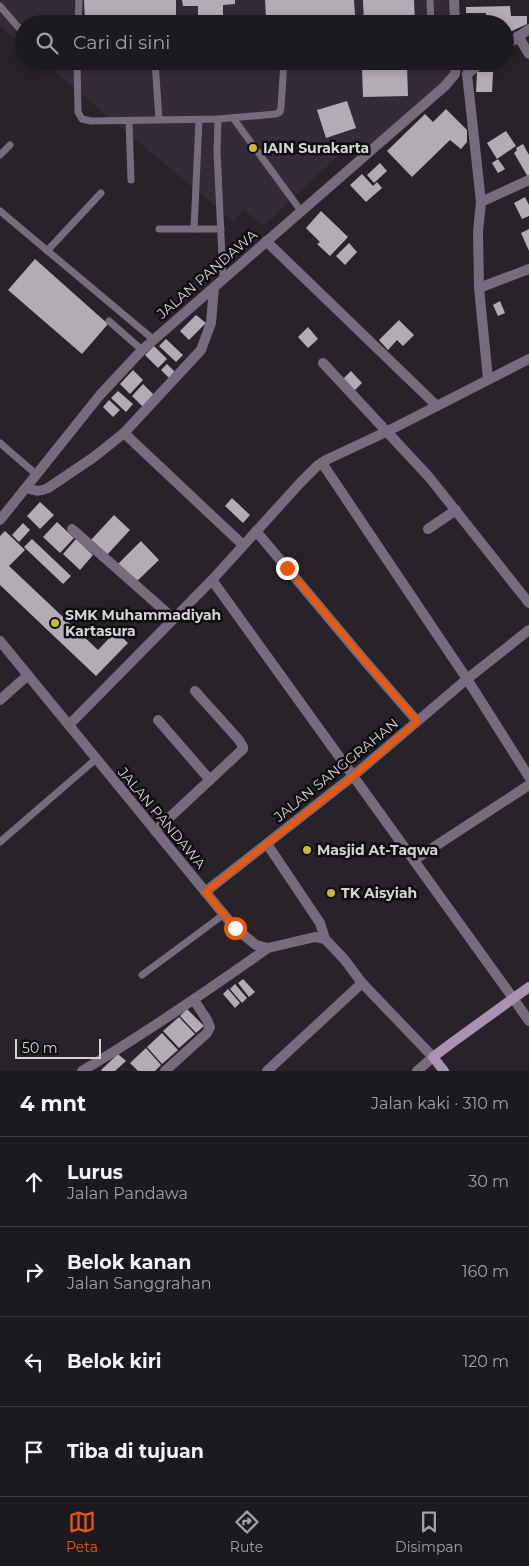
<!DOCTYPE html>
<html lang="id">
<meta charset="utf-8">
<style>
body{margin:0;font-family:Montserrat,sans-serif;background:#2a272c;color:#f1f3f6}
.scale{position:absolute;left:15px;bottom:12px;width:86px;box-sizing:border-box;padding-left:5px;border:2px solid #d6d3d7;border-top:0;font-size:14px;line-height:18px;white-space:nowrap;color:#d6d3d7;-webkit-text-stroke:4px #0f0d0f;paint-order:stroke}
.stop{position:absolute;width:15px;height:15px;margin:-11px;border:4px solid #ea580c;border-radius:50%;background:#fff}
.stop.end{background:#ea580c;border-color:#fff;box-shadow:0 1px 5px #0008}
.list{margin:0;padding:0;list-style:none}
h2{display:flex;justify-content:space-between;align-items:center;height:65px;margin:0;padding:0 20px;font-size:21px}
h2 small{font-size:16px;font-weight:400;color:#a0a1a4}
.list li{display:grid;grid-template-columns:32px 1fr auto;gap:15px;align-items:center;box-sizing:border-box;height:90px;padding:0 20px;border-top:1px solid #3b383d}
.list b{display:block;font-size:19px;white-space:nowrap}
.list p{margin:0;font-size:16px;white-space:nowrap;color:#a0a1a4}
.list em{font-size:16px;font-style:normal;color:#a0a1a4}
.icon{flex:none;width:28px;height:28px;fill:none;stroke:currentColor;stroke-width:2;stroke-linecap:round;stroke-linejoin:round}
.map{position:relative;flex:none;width:529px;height:1071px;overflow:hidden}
.search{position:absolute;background:#1d1a1f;box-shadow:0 2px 8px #0003;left:15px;right:15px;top:15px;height:55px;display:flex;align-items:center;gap:12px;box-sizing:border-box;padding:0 18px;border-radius:28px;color:#a0a1a4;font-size:19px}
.sheet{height:425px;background:#1d1a1f}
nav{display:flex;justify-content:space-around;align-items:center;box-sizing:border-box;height:70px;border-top:1px solid #3b383d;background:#1d1a1f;font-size:14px;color:#a0a1a4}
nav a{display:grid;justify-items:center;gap:2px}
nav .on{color:#ea580c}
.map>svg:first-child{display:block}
.built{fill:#332b36}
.building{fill:#b2adb5}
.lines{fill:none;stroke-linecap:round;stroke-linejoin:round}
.lane{stroke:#786b7e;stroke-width:7}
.street{stroke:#786b7e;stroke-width:10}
.secondary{stroke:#a893b2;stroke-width:10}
.route{stroke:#ea580c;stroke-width:6}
.poi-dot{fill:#c5bc3d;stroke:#0f0d0f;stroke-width:2}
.labels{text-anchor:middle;stroke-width:5;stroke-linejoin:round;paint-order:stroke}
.poi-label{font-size:14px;font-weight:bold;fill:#d6d3d7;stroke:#0f0d0f;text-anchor:start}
.street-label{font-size:14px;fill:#d6d3d7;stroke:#0f0d0f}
</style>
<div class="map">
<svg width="529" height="1071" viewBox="0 0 529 1071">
<rect width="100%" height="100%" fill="#272329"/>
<g class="built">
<polygon points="0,0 448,0 449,24 24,24 24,46 0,26"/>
<polygon points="42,61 450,61 451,66 439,90 380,142 340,154 263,226 243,209 234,222"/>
</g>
<g class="building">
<polygon points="84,0 176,0 176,18 85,21"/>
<polygon points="182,0 235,0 235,4 223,5 223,24 198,24 198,6 183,6"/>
<polygon points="265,0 354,0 355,15 266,17"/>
<polygon points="363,0 414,0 415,24 364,24"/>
<polygon points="510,6 511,16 527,16 527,24 508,33 508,38 505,38 505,24 486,24 486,13 466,13 466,7"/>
<polygon points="407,66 408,96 363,97 362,68"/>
<polygon points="477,72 493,72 492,92 476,92"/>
<polygon points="347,101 356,128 326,138 317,110"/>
<polygon points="446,109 467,130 467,142 461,149 450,140 412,177 387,151 425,114 433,122"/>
<polygon points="506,131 516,146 497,159 487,143"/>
<polygon points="523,144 529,155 529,176 528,177 514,153 517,150 516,148"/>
<polygon points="498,159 505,169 498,173 492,163"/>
<polygon points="380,163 387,171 374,183 367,175"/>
<polygon points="362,174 373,186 377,182 382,188 366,202 350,185"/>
<polygon points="525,197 529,205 529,216 522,219 514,203"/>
<polygon points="321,211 348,237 330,256 317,244 320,242 306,228"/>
<polygon points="529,229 529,251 521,233"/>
<polygon points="349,243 357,252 345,265 336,256"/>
<polygon points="35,259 108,324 82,354 8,290"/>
<polygon points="500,301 505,313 498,316 493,305"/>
<polygon points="196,315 206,323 189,340 180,331"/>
<polygon points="399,320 414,335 403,346 397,340 388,350 379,340"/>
<polygon points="308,327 318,339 308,348 298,337"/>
<polygon points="166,339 183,355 176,362 159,346"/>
<polygon points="154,346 167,359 158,368 145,355"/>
<polygon points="167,364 177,374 171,380 161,370"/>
<polygon points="133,370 143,380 130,394 120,384"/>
<polygon points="351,371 362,383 354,391 342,380"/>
<polygon points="143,384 156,397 145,409 132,396"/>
<polygon points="118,391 133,404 126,412 111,398"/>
<polygon points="109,400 120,410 113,417 103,407"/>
<polygon points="232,498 250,515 243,523 225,506"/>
<polygon points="40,502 54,515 40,529 27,516"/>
<polygon points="114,515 130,530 106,556 90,541"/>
<polygon points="57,522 74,538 60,553 43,537"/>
<polygon points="23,523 30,530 19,542 12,535"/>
<polygon points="5,531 25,550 9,566 98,650 116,631 128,643 96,676 0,585 0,536"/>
<polygon points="32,539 71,576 63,584 24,547"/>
<polygon points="76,539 93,555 80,570 63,554"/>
<polygon points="141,541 159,560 135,583 117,565"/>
<polygon points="243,979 255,992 249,997 238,983"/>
<polygon points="235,984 247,998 242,1003 230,989"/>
<polygon points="228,989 240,1003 235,1008 223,994"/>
<polygon points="187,1009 204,1026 196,1033 180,1016"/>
<polygon points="179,1017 195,1034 179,1048 163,1031"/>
<polygon points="162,1033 178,1050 162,1064 147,1047"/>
<polygon points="146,1048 161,1065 155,1071 138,1071 130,1063"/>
<polygon points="118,1054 126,1061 115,1071 102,1071 101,1070"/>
</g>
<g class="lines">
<g class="lane">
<polyline points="430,0 431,24"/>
<polyline points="0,6 18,27 24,30"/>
<polyline points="78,24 79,0"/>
<polyline points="346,24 350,23"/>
<polyline points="77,61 78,112 82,119 91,121 218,119 276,114 280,112 281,107 284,61"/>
<polyline points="155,61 159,120"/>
<polyline points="233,118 301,211"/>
<polyline points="218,119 217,151 223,279"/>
<polyline points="129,121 131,180"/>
<polyline points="0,155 10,145"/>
<polyline points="0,211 154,340"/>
<polyline points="159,229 221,229"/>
<polyline points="194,229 199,120"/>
<polyline points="47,251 101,193"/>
<polyline points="109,321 142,350"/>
<polyline points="0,443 37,475"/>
<polyline points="0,842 96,759"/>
<polyline points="142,975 223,915"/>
</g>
<g class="street">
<polyline points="454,0 455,24"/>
<polyline points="518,36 529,54"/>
<polyline points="505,46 529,29"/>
<polyline points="467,74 481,202 478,232 479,288 488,379"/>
<polyline points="467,74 484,61"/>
<polyline points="481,202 529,180"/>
<polyline points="266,241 437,406"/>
<polyline points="479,288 529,269"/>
<polyline points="323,363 429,477 529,603"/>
<polyline points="124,433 201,350 211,323 214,287"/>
<polyline points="322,463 467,679 529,777"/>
<path d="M27,488c9,3 12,4 21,0l46,-31 30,-24 119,112"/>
<polyline points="0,520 100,395 142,350 445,86 455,74 456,61"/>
<polyline points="72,529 174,619"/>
<polyline points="428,529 456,510"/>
<polyline points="256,531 364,660 417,721"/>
<polyline points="212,580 513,998 529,1021"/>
<polyline points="0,641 235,928 256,945 268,948 315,937 325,939 344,959 362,983 433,1057 417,1071"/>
<polyline points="0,700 28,675"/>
<polyline points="158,720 210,780"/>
<polyline points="69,725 212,580 301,482 317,466 326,460 388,431 529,359"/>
<polyline points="155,831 243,749 243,747 239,740 195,691"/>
<polyline points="267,844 320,923 325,939"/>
<polyline points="414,860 529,785"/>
<polyline points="205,892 353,776 467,679 529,630"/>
<path d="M82,1071c64,-38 125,-80 186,-123"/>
<polyline points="165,1071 207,1033 210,1027 207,1020 194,1000"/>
<polyline points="267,1071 362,983"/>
</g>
<polyline class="secondary" points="444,1071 433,1057 453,1042 529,987"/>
</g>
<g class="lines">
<polyline class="route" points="235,928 205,892 353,776 417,721 364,660 287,568"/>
</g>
<g class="poi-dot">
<circle cx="253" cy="148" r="5"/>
<circle cx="55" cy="623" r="5"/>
<circle cx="307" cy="850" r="5"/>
<circle cx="331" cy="893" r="5"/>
</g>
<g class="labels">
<g class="poi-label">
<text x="263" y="153">IAIN Surakarta</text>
<text x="65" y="620">SMK Muhammadiyah<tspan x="65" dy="16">Kartasura</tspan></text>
<text x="317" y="855">Masjid At-Taqwa</text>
<text x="341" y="898">TK Aisyiah</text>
</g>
<g class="street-label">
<text transform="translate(207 274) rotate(-41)" y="5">JALAN PANDAWA</text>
<text transform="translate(336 770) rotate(-39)" y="5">JALAN SANGGRAHAN</text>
<text transform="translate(162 818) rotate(50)" y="5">JALAN PANDAWA</text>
</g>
</g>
</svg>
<div class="scale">50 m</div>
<div class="stop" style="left:235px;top:928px"></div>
<div class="stop end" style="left:287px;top:568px"></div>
<div class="search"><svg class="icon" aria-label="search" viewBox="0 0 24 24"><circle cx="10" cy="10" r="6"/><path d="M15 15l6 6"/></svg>Cari di sini</div>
</div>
<section class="sheet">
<h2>4 mnt<small>Jalan kaki · 310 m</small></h2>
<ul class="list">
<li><svg class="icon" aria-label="ahead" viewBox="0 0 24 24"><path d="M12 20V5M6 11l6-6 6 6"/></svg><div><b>Lurus</b><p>Jalan Pandawa</p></div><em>30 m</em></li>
<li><svg class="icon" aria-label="right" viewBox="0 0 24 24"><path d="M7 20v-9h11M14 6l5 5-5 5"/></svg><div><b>Belok kanan</b><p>Jalan Sanggrahan</p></div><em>160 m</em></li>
<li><svg class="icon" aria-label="left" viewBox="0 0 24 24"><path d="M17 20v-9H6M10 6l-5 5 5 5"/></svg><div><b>Belok kiri</b></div><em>120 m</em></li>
<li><svg class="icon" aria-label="arrive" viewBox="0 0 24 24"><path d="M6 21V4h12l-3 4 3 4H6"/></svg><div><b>Tiba di tujuan</b></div></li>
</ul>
</section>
<nav>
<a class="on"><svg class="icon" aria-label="map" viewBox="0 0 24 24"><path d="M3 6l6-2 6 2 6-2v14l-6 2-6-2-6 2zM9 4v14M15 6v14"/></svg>Peta</a>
<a><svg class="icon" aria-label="directions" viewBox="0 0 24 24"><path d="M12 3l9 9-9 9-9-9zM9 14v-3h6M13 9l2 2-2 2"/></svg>Rute</a>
<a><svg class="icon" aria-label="saved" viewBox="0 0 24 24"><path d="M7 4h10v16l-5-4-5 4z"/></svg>Disimpan</a>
</nav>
